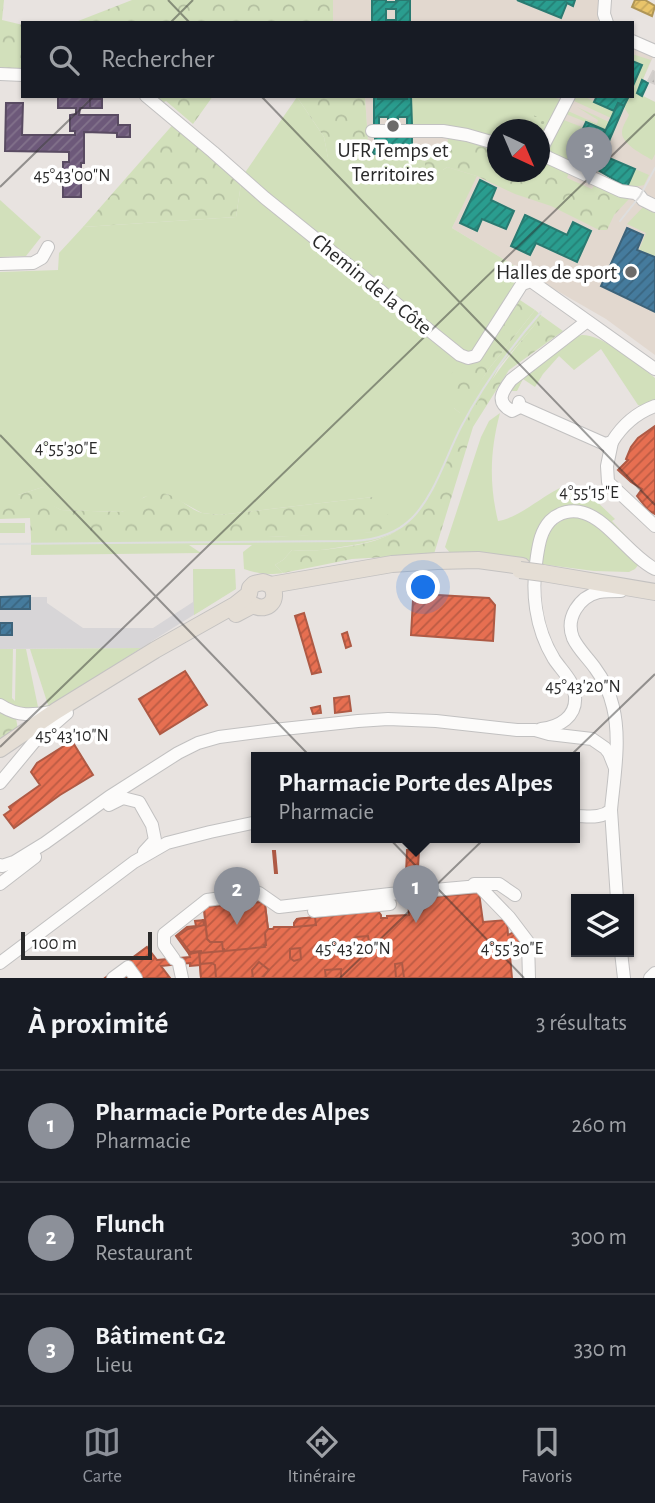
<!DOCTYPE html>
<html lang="fr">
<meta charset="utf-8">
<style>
body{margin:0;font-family:"Alegreya Sans",sans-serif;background:#20242c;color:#f1f3f6}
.controls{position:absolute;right:21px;bottom:21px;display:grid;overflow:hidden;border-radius:0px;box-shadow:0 2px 5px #0004}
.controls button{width:63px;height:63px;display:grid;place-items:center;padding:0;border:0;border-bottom:2px solid #363941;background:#171b24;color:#f1f3f6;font:35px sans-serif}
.compass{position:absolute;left:487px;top:119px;width:63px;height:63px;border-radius:50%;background:#171b24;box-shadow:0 2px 5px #0004;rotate:136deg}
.scale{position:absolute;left:21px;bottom:18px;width:131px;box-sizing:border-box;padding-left:7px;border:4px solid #2a2a2a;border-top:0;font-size:19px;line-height:24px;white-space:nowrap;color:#2a2a2a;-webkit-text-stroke:5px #fff;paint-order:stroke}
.you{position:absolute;left:424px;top:588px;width:24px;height:24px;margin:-18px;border:5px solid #fff;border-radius:50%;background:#1a73e8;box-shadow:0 0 0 10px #1a73e833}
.badge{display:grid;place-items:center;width:46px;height:46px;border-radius:50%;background:#8c9099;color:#fff;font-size:23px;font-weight:700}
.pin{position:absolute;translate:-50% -58px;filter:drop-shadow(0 2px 4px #0008)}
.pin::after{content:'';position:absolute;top:37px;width:24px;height:21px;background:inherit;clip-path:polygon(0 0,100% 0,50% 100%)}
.popup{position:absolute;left:251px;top:752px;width:329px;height:91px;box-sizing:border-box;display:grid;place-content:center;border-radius:0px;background:#171b24;filter:drop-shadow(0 2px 5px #0005);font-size:23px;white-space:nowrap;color:#9ea1a6}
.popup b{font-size:26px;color:#f1f3f6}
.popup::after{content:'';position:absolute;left:50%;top:100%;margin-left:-14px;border:14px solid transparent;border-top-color:#171b24}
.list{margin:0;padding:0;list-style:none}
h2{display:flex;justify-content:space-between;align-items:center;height:91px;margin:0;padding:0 28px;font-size:30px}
h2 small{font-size:23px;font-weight:400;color:#9ea1a6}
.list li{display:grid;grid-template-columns:46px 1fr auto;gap:21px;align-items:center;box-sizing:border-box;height:112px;padding:0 28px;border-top:2px solid #363941}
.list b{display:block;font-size:26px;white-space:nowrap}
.list p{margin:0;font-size:23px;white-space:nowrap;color:#9ea1a6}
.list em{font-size:23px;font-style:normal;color:#9ea1a6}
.icon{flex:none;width:38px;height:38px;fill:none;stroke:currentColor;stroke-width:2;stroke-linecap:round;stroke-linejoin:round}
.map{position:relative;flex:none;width:655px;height:978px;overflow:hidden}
.search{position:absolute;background:#171b24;box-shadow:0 2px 5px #0004;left:21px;right:21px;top:21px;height:77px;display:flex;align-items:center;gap:18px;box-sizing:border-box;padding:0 24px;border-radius:0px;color:#9ea1a6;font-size:26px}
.sheet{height:427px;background:#171b24}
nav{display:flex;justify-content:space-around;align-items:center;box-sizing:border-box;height:98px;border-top:2px solid #363941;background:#171b24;font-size:19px;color:#9ea1a6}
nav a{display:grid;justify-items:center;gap:4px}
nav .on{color:#8c9099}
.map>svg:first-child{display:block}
.industrial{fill:#d7d5d7}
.education{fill:#e2d8cf;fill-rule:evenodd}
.grass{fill:#d2e0bb}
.forest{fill:url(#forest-crowns)}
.garden{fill:url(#garden-dots)}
.homes{fill:url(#homes-hatch);stroke:#b09657;stroke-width:2}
.shops{fill:url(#shops-hatch);stroke:#ae5a45;stroke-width:2}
.offices{fill:url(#offices-hatch);stroke:#594b62;stroke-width:2}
.schools{fill:url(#schools-hatch);stroke:#2a7a71;stroke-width:2;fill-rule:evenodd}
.public{fill:url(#public-hatch);stroke:#3d637a;stroke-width:2}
.building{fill:url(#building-hatch);stroke:#d3cfcc;stroke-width:2}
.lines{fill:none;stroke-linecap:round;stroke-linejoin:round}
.minor-casing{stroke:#c2c1c1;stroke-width:14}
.major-casing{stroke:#c4c2c1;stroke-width:18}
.minor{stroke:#fcfbfa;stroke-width:12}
.major{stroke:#e5ded5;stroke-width:16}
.tram{stroke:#dedede;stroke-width:2}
.major-bridge-casing{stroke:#c4c2c1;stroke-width:18;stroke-linecap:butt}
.major-bridge{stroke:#e5ded5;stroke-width:16}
.ticks{fill:none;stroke:#2a2a2a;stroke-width:2;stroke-opacity:0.45}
.poi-dot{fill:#6c6b6a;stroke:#fff;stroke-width:2.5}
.labels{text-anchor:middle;stroke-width:7;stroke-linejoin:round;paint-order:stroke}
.poi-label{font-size:21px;fill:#2a2a2a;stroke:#fff}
.street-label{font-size:21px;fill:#2a2a2a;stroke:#fff}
.ticks-label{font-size:18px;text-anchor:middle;fill:#2a2a2a;stroke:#fff;stroke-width:7;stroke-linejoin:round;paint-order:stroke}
</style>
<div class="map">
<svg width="655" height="978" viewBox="0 0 655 978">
<defs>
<pattern id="forest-crowns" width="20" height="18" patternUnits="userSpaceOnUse" patternTransform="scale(1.75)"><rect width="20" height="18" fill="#d2e0bb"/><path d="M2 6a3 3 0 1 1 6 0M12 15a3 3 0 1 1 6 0" fill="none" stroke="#b4c0a1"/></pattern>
<pattern id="garden-dots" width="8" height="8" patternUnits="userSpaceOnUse" patternTransform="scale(1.75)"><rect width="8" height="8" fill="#d2e0bb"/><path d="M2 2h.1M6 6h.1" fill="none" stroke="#b4c0a1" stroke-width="1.8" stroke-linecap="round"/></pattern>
<pattern id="homes-hatch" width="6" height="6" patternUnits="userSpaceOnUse" patternTransform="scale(1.75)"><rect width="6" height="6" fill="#e9c46a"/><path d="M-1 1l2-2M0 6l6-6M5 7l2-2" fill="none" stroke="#c8a95c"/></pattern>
<pattern id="shops-hatch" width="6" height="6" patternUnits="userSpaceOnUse" patternTransform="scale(1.75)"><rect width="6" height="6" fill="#e76f51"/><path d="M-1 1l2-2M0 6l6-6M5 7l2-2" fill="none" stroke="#bb5b43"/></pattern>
<pattern id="offices-hatch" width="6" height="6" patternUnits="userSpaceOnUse" patternTransform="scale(1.75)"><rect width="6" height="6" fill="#6d597a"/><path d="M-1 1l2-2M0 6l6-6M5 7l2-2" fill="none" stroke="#82728b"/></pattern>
<pattern id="schools-hatch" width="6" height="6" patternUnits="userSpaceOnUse" patternTransform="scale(1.75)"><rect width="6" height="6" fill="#2a9d8f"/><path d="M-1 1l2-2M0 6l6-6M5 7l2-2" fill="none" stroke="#248075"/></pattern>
<pattern id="public-hatch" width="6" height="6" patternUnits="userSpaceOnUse" patternTransform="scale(1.75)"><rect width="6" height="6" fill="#457b9d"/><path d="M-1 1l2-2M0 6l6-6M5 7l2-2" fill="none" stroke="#3a6580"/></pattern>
<pattern id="building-hatch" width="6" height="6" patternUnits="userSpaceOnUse" patternTransform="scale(1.75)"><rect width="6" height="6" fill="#cfccc9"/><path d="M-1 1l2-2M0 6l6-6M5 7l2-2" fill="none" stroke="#b2afad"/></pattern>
</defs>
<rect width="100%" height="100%" fill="#e8e3e0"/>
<polygon class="industrial" points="193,569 235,569 235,589 141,648 0,649 0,597 47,597 47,603 83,628 153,628 193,602"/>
<g class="education">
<polygon points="333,0 599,0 598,23 333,23"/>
<path d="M632,48l21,9 -16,36 18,9v253l-49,-36 -78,-45 -76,-46 24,-52 -51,-15 -8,-6 -48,1 -4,-60h267zM498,130h42v42h-42z"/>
</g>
<g class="grass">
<path d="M632,54l19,6 -14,33 18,9v52l-3,6c-8,-5 -31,-16 -30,-28 0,-5 5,-13 7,-17l-5,-8 5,-11h3v-8l10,-22 -9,-4z"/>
<polygon points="415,96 551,96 563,101 540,143 540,130 498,130 497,142 410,125 412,125 411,98"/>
<polygon points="574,96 583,96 614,111 611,118 572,100"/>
<path d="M297,97l27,40 5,26 17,-14 7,4 7,8 9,-5 48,-1 8,6v12c9,1 15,0 22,-6l30,9 -25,52 76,46 -47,76 -14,14 -13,44 6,5 28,-43 47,-60 7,6 -43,51 -73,138c-23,30 -50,37 -85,42 -17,3 -32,5 -49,3l-9,10 -8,5 8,8c-15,2 -25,1 -39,-4l-1,-17 9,-7h-63l12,8 -170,2v-18h237l106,-5 -1,-35 -154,18 -17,-2 -35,-19 -23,3 -16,13 -7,2 -60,-2 -8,-4 -10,-19 -25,8h-18v-223l58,-2 1,-17 24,-26 153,-10 6,-40z"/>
<polygon points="577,107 609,122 605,130 566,114 568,111 597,124 598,120"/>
<polygon points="561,119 582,127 566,162 548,150"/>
<polygon points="635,169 649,175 644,185 630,188 627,187"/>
<polygon points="0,200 41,237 26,256 0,257"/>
<polygon points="644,206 655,210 655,257 639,250 646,233 627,224"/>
<path d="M582,335c22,0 56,29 73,43v22l-14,6 -3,-1 -37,-56 -27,21 -15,-14 -16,18 -8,13 -12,-8 -6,12h-9l17,-17 50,-37z"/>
<path d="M500,413c-10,37 -11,71 -2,108 21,-3 44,-25 64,-34l9,5 14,1v3l7,1 23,22 -3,2 28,30 -44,-38 -35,-6 -10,5 -8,8 -5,8 -7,35 -80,-9 -6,-7 36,-110 8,-16z"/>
<path d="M572,515l18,4 49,45 -4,5 -6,3 -35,-1 -54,-7c5,-29 4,-35 32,-49z"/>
<rect x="0" y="523" width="25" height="10"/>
<polygon points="193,569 235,569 236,589 194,615"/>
<polygon points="141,648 88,682 75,693 47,709 18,710 0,700 0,649 13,649 12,698 15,701 16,649 26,649 38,707 48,705 30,649"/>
</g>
<g class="forest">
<polygon points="0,0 4,0 2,20 23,25 23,73 0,72"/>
<polygon points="132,0 333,0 333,23 73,23"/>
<polygon points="155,96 213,96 193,124 166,101 162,103"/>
<polygon points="294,96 365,96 369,156 360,162 353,153 345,149 329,164 324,137 297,97"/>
<polygon points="176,121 242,177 236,217 83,227"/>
<polygon points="447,134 497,147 498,172 540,172 540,158 569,172 567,178 592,189 595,184 629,199 614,215 607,230 599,230 551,206 515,194 477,176 447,167 443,170 443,175 442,176 435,174 428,177 425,173 425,161 446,145 448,141"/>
<polygon points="520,300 535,310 488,370 461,414 454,408 447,376 484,354"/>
<path d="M542,316l21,15 -54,39 -36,57 -39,127 -82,5 -69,14 -8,-8 8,-5 9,-10c21,2 39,-1 59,-4 81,-12 82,-65 116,-126 21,-38 47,-71 75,-104z"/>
<path d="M43,487l9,7 2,12 7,4 60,2c10,-3 14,-11 24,-15 28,-12 35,9 57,16 5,1 12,1 17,2l154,-18 22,26 -21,9 -20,2 -86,3h-237l-1,-19 -30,1v-24h18z"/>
<polygon points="0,709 16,718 18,730 10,731 5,739 0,738"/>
</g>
<polygon class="garden" points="531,114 548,122 540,134 540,130 525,129"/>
<polygon class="homes" points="635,0 645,0 655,6 652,16 632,7"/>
<g class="shops">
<polygon points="655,426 655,514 648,510 637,496 642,489 631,482 618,470 628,460 626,459 631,447 638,438"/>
<polygon points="420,594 489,598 495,605 493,641 411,635 413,600"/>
<polygon points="304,613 321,672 312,674 295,616"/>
<polygon points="347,632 351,646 346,648 342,634"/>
<polygon points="185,671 207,705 160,734 139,699"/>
<polygon points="349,696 351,711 335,713 334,698"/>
<polygon points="320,706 321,713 313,714 311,708"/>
<polygon points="72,741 93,775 60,795 14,828 4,815 11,810 9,807 40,785 31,772 37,763"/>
<polygon points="407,850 419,850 418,868 415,875 406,874"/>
<polygon points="273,851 275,851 277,873 275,873"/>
<polygon points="479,893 483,922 507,920 508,935 514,932 525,945 517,955 510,956 512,978 201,978 199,952 189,954 176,936 187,927 196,926 195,921 205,920 204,907 262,902 265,905 268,929 273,929 274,927 294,927 294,923 297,919 378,911 381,915 381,918 387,918 387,916 409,915 408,899"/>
<polygon points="262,902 265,905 268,929 265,933 266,945 264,945 265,947 225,951 224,949 222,949 222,942 210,942 207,939 204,907"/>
<polygon points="315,917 316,925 294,927 294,923 297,919"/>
<polygon points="203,920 205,920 207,939 210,942 222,942 223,951 201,953 201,951 190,952 178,936 188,929 204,925"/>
<polygon points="368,936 371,952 370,954 361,954 356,951 354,940 356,937"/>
<polygon points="147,947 157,960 190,957 189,954 199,952 200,965 190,966 190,963 161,966 170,978 105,978"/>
<polygon points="300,948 301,959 294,961 290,958 290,949"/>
<polygon points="259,962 269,970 262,978 253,978 252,970"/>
<polygon points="212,963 215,965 216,978 201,978 200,964"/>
<polygon points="402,963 404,978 396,978 395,964"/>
<polygon points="341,969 341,978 326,978 325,970"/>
</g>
<g class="offices">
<polygon points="58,96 90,96 90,108 80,108 79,115 118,115 118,125 130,125 130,137 117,137 117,133 84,132 84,163 81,163 81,197 63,197 63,162 69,162 69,152 5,151 6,103 23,103 22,135 75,135 75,131 70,131 70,115 76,114 76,108 58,108"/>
<rect x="90" y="99" width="12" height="9"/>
</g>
<g class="schools">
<path d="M372,0h14v2h10v-2h14v23h-38zM386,9h10v11h-10z"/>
<polygon points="517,0 575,0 573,6 567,3 561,18"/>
<polygon points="632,61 642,65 632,88"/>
<polygon points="642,80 648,83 642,96 637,93"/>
<polygon points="374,96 378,96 378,99 407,99 407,96 411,96 412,125 407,125 407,117 398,117 398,125 388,126 388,117 379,117 379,126 374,126"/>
<polygon points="597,96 629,96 624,106 618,103 614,111 594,102"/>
<polygon points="618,103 624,106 609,141 602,138"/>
<polygon points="586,122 605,130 602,138 609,141 602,155 635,169 627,187 596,169 594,173 568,161"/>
<polygon points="412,134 412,150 415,149 415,153 373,154 373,150 375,150 375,135"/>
<polygon points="480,180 496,188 491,200 514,211 506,229 482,219 477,231 460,223"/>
<polygon points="525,215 567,235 573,222 591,231 577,262 536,243 530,255 511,246"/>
</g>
<g class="public">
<polygon points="627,228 643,235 637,250 655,257 655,312 601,286"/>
<polygon points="30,596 30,609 0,609 0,597"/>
<rect x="0" y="623" width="12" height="12"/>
</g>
<polygon class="building" points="653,71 655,72 655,84 648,81"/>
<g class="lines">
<g class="minor-casing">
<g id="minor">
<polyline points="605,0 604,14 607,23"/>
<polyline points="632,41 655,51"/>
<polyline points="0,74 23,75"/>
<polyline points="146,96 213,152 265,198 460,355 468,358 476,356 522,284 531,281 655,369"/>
<polyline points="569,96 540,152 549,158 621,191 635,193 640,196 643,200 655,206"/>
<polyline points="372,131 443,131 467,135 498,144"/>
<polyline points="0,264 33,263 42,258 48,247"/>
<path d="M519,402l-1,6 -6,3c-17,-9 -10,-19 -1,-31l75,-58"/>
<path d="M519,406l86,38 7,-2c11,-18 24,-29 43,-36"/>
<polyline points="612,442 607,466 608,482 655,526"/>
<path d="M0,705c18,12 32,10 52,7"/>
<path d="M541,729c18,-2 36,-12 34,-33 -1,-15 -13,-25 -21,-37 -19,-31 -23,-68 -17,-103 2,-13 4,-25 13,-35 9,-9 22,-12 34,-8 24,7 46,43 71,56"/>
<polyline points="0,783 34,742 67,713"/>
<polyline points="109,805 123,798 139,802 152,825 155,840 144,852"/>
<polyline points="611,810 617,899"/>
<path d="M575,816c13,0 26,3 36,-6 3,-32 10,-71 2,-103 -3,-13 -9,-27 -18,-39 -7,-10 -17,-19 -22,-30 -8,-20 6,-41 26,-46 7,-1 15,-1 22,-1"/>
<polyline points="0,865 2,866 14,862 45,843 109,797 178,753 198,743 219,737 274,730 358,721 388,719 436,721 517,730 535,730 549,734 592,739 605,748 609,753 615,768"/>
<polyline points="0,884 35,857"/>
<polyline points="474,884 499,884 515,895"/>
<polyline points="314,911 390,904"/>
<polyline points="621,952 624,978"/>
<polyline points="174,959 164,945 164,934 207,900 259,893 279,907 390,894 479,886 509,917 528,942 529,978"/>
<polyline points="0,963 134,862 167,843 210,832 257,822"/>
<polyline points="179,964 182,978"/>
<polyline points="113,978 128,967 136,978"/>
<polyline points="650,978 655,973"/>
</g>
</g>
<g class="major-casing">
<g id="major">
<polyline points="543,573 655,592"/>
<path d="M236,614l17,-9c15,8 27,-6 18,-20"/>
<polyline points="0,749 56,711 155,650 235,605 249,594 250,588 254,584 263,582 271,585 392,564 437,561 478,560 522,566"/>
</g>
</g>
<use href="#minor" class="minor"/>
<use href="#major" class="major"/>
<g class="tram">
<polyline points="620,221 640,196 655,168"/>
<path d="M0,544l353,-3c23,-1 43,-7 59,-23 23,-23 34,-62 49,-91 22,-42 49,-79 80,-115"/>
</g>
<g class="major-bridge-casing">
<polyline id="major-bridge" points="520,570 543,573"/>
</g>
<use href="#major-bridge" class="major-bridge"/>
</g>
<path class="ticks" d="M168,0l22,23M170,23l23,-23M261,96l394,409M0,187l94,-91M0,435l524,543M0,747l655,-633M340,978l315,-304"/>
<g class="poi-dot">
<circle cx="393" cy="126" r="7"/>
<circle cx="631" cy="272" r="7"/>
</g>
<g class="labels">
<g class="poi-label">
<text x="393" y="157">UFR Temps et<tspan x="393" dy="24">Territoires</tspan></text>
<text x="617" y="279" text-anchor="end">Halles de sport</text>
</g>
<g class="street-label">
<text transform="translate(372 284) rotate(39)" y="7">Chemin de la Côte</text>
</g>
</g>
<g class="ticks-label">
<text x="72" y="181">45°43'00"N</text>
<text x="66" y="454">4°55'30"E</text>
<text x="589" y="498">4°55'15"E</text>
<text x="583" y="692">45°43'20"N</text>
<text x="72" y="741">45°43'10"N</text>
<text x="512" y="954">4°55'30"E</text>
<text x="353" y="954">45°43'20"N</text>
</g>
</svg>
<div class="controls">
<button><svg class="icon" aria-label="layers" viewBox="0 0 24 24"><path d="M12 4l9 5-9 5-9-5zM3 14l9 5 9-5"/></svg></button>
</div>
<svg class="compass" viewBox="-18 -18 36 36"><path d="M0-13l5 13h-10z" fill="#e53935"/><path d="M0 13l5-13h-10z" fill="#9ea1a6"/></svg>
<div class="scale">100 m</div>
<div class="you"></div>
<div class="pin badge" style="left:416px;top:923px">1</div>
<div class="popup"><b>Pharmacie Porte des Alpes</b>Pharmacie</div>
<div class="pin badge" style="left:237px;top:925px">2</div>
<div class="pin badge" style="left:589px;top:185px">3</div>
<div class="search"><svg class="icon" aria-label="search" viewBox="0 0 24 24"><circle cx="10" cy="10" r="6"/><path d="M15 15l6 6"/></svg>Rechercher</div>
</div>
<section class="sheet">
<h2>À proximité<small>3 résultats</small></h2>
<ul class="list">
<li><span class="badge">1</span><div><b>Pharmacie Porte des Alpes</b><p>Pharmacie</p></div><em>260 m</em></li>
<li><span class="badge">2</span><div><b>Flunch</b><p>Restaurant</p></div><em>300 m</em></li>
<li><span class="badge">3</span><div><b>Bâtiment G2</b><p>Lieu</p></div><em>330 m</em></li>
</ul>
</section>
<nav>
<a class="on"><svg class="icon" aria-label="map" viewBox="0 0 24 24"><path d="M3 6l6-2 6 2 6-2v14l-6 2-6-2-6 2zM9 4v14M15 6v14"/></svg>Carte</a>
<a><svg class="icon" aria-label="directions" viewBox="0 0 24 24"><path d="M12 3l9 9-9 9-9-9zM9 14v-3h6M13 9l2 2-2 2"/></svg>Itinéraire</a>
<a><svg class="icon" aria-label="saved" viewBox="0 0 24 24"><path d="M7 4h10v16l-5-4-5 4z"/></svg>Favoris</a>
</nav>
